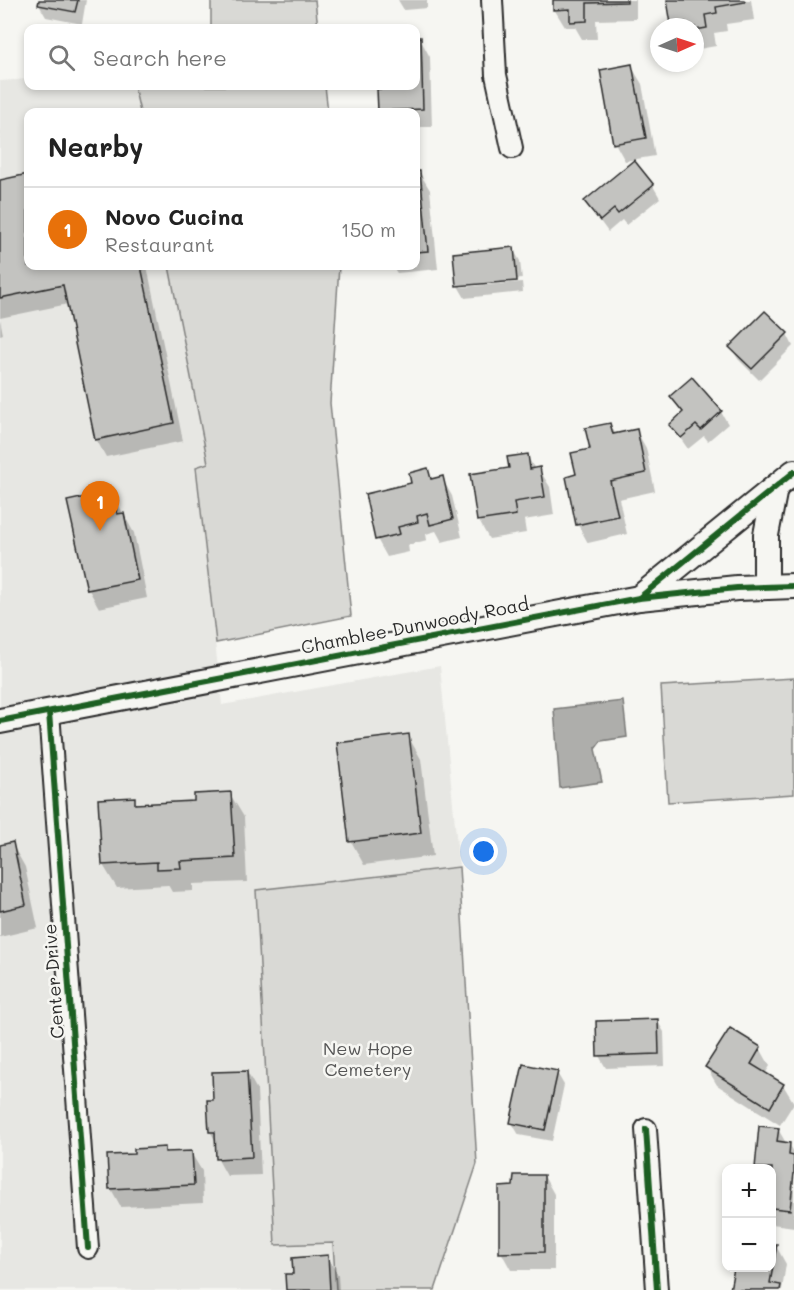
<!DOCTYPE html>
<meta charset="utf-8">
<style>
body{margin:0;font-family:Mali,sans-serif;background:#f6f6f6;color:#222}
.controls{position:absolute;right:18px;bottom:18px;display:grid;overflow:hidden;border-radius:12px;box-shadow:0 3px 9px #0003}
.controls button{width:54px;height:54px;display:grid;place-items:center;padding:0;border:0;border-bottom:2px solid #e0e0e0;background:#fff;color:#222;font:30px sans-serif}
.compass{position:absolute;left:650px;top:18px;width:54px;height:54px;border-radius:50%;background:#fff;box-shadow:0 3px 9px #0003;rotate:87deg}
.you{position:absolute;left:484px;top:852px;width:21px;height:21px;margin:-15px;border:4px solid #fff;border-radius:50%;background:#1a73e8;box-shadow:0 0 0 9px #1a73e833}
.badge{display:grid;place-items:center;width:39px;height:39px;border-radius:50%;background:#d1495b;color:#fff;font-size:20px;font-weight:700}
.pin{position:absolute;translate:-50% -50px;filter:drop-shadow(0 2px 3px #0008)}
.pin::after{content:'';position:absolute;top:32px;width:21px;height:18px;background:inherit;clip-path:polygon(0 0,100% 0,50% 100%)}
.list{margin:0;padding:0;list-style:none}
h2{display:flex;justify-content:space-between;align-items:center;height:78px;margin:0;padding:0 24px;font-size:26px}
h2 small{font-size:20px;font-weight:400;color:#767676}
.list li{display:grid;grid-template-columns:39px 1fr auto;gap:18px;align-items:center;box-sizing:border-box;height:84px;padding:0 24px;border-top:2px solid #e0e0e0}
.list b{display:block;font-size:22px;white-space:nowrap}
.list p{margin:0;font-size:20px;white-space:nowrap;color:#767676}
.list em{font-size:20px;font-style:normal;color:#767676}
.icon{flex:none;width:33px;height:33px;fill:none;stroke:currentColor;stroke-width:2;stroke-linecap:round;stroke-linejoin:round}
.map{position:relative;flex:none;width:794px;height:1290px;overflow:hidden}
.search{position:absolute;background:#fff;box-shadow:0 3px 9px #0003;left:24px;top:24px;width:396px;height:66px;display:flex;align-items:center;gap:15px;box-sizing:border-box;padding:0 21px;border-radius:12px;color:#767676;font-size:22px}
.panel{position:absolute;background:#fff;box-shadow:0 3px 9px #0003;left:24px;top:108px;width:396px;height:162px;border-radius:12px}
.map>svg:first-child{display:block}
.built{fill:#e7e7e3}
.green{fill:#d9d9d5;stroke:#828280;stroke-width:1.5}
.water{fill:#aeaeab;stroke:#7a7a78;stroke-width:1.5}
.shadow{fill:#0003}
.building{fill:#c3c3c0;stroke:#2b2b2b;stroke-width:1.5}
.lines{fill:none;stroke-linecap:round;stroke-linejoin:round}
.minor-casing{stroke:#2b2b2b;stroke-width:24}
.tertiary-casing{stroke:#2b2b2b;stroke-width:28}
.minor{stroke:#f6f6f2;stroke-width:20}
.tertiary{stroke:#f6f6f2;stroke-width:24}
.cycleway-casing{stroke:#f6f6f2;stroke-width:10}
.cycleway{stroke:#1b5e20;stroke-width:6}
.labels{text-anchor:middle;stroke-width:5;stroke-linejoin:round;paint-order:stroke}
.street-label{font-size:18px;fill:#2b2b2b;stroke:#f6f6f2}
.park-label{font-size:18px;fill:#565656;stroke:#f6f6f2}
</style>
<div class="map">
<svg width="794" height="1290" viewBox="0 0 794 1290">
<rect width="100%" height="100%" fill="#f6f6f2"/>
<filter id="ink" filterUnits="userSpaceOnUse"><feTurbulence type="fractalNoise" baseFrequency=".0167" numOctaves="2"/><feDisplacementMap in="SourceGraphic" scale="12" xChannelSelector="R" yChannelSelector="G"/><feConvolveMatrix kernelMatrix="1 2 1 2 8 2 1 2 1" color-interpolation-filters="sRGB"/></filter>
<g filter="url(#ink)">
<polygon class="built" points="28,79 28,86 134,86 140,112 28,112 28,266 169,266 208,463 196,468 222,705 440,666 459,867 256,890 275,1245 334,1243 336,1290 0,1290 0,81"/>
<g class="green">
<polygon points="211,0 315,0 318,28 211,28"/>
<polygon points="134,86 325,86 328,112 140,112"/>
<polygon points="169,266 339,266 330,403 351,616 216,643 196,467 208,463"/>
<polygon points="794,678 794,794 668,802 661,686"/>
<polygon points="459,867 477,1164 435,1290 336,1290 333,1243 275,1245 256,890"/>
</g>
<polygon class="water" points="623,701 627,737 601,741 595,749 602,782 560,788 554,709"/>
<g class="shadow">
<polygon points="40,0 86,0 82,24 46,17 39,5"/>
<polygon points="398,0 427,0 427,8 404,10"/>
<polygon points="554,0 636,0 636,19 596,20 597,39 582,39 575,27 565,27 554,9"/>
<polygon points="669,0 751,0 754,20 726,24 727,31 714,33 716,46 699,49 695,42 695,27 674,27"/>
<polygon points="416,39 420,39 430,57 432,127 416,127 416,112 380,112 379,110 390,90 390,86 416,86"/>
<polygon points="631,66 642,84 655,156 625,161 615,143"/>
<polygon points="419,172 430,190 438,269 397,273 392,266 416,266 416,173"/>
<polygon points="28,175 28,266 147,266 183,441 106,457 96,439 68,304 0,318 0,181"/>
<polygon points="653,186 660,198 626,225 622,220 608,232 586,202"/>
<polygon points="513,249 520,261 522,279 461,284 461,287 522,282 523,292 465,298 458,286"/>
<polygon points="0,319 3,334 0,335"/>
<polygon points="787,334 793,346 759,380 738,359 731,347"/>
<polygon points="691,379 721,412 728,424 708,441 704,436 688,449 671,425 683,414 672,396"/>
<polygon points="610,424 616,435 636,430 646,448 655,491 619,499 627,534 588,543 578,525 568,478 577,476"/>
<polygon points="527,456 535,469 539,469 550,487 554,515 524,520 526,533 489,539 479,521 511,469"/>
<polygon points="427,470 433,480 442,478 452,496 462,537 442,542 436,531 426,534 427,540 408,545 409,552 387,557 377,539 413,484"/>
<polygon points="112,493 134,533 147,598 99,608 89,590 69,502"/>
<polygon points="408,736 421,759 433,856 364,865 351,841"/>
<polygon points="230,794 244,817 247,882 193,884 193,891 172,892 168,885 117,888 103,865 100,801 134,799 138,806 196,802"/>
<polygon points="12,844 25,867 38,928 0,937 0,846"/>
<polygon points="657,1020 664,1032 665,1066 606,1068 599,1056"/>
<polygon points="760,1048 770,1066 765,1074 783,1085 794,1103 780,1125 717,1085 707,1068"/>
<polygon points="247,1072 257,1090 261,1175 227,1176 217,1158 216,1142 210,1131 214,1101"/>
<polygon points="557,1073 564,1085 552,1141 519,1135 512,1123"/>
<polygon points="761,1127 778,1129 786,1143 789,1144 794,1152 794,1227 772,1224 772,1168 756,1168"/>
<polygon points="164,1148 167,1154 191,1153 202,1171 203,1203 121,1207 111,1189 109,1157 136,1155"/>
<polygon points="544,1176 554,1194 554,1270 511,1270 501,1252 515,1188"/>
<polygon points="772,1245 776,1246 786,1264 782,1290 731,1290 735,1268 772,1268"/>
<polygon points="327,1257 338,1275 339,1290 287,1290 294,1275"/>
</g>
<g class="building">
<polygon points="39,0 78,0 75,12 38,5"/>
<polygon points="553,0 627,0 627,2 587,3 587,21 570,22 570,9 553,10"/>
<polygon points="667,0 744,0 745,2 716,7 717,13 705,15 707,28 695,30 695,27 686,27 685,22 671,24"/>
<polygon points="416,37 421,37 423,109 378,111 377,89 388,89 388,86 416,86"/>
<polygon points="632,64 646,138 613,144 600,70"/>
<polygon points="634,160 654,185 618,214 614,209 600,221 584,201"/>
<polygon points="416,171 420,171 428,251 416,252"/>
<polygon points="28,174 28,266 141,266 174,423 95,440 63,285 0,298 0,180"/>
<polygon points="514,247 517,281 456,286 453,253"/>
<polygon points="765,311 788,333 752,369 729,347"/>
<polygon points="692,377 722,411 701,430 696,425 681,438 669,425 683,412 670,396"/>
<polygon points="610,423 613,434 637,429 646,473 610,481 618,516 576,525 566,477 576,474 571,453 590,449 585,428"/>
<polygon points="528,454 530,469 540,467 545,497 514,502 516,515 477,521 470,474 509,468 507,457"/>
<polygon points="428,468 431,479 443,476 453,519 430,525 427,513 417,516 418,522 398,527 400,534 375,540 365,494 411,483 409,473"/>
<polygon points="113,491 117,514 124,513 138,580 87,590 67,501"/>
<polygon points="409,734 421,833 349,842 337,743"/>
<polygon points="231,792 235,858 180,861 181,868 157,869 157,862 102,865 98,799 135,797 135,804 194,801 194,794"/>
<polygon points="13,842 26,905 0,911 0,845"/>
<polygon points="658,1019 659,1054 597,1056 596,1021"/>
<polygon points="730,1028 761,1047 751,1064 784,1084 770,1108 705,1067"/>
<polygon points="523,1064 558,1071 545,1130 510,1123"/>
<polygon points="247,1071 252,1157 216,1159 215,1132 209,1132 207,1100 213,1100 212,1072"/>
<polygon points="759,1126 779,1128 777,1141 790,1143 789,1155 794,1156 794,1173 790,1210 772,1208 772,1168 755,1168"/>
<polygon points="165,1147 165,1152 192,1151 194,1185 109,1189 107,1155 134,1154 134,1149"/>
<polygon points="514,1175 544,1175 544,1252 499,1253 499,1187 513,1186"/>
<polygon points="772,1244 777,1244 770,1283 781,1285 780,1290 730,1290 734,1268 772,1268"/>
<polygon points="328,1255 330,1290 286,1290 285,1274 293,1274 292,1258"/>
</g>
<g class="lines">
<g class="minor-casing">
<g id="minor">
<polyline points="492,0 496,75 512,148"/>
<polyline points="49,712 88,1248"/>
<polyline points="646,1129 657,1290"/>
</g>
</g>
<g class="tertiary-casing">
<g id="tertiary">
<polyline points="766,587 766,535 775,488"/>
<polyline points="639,598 794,472"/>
<polyline points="0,721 639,598 737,588 794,586"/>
</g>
</g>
<use href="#minor" class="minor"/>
<use href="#tertiary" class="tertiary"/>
<g class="cycleway-casing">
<g id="cycleway">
<polyline points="639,598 794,472"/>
<polyline points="49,712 88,1248"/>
<polyline points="0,721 639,598 737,588 794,586"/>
<polyline points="646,1129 657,1290"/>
</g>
</g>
<use href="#cycleway" class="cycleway"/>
</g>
</g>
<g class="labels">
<g class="street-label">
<text transform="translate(415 626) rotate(-11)" y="6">Chamblee Dunwoody Road</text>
<text transform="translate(54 981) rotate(-94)" y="6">Center Drive</text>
</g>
<g class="park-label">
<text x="368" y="1055">New Hope<tspan x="368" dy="21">Cemetery</tspan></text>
</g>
</g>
</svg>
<div class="controls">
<button>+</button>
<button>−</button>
</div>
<svg class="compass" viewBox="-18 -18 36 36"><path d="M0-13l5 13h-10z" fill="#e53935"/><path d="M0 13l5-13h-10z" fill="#767676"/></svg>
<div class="you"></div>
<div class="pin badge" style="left:100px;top:531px;background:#e8710a">1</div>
<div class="search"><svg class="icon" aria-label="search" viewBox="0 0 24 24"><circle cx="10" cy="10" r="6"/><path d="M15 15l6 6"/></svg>Search here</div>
<section class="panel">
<h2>Nearby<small></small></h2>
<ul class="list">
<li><span class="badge" style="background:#e8710a">1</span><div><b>Novo Cucina</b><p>Restaurant</p></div><em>150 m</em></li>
</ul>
</section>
</div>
